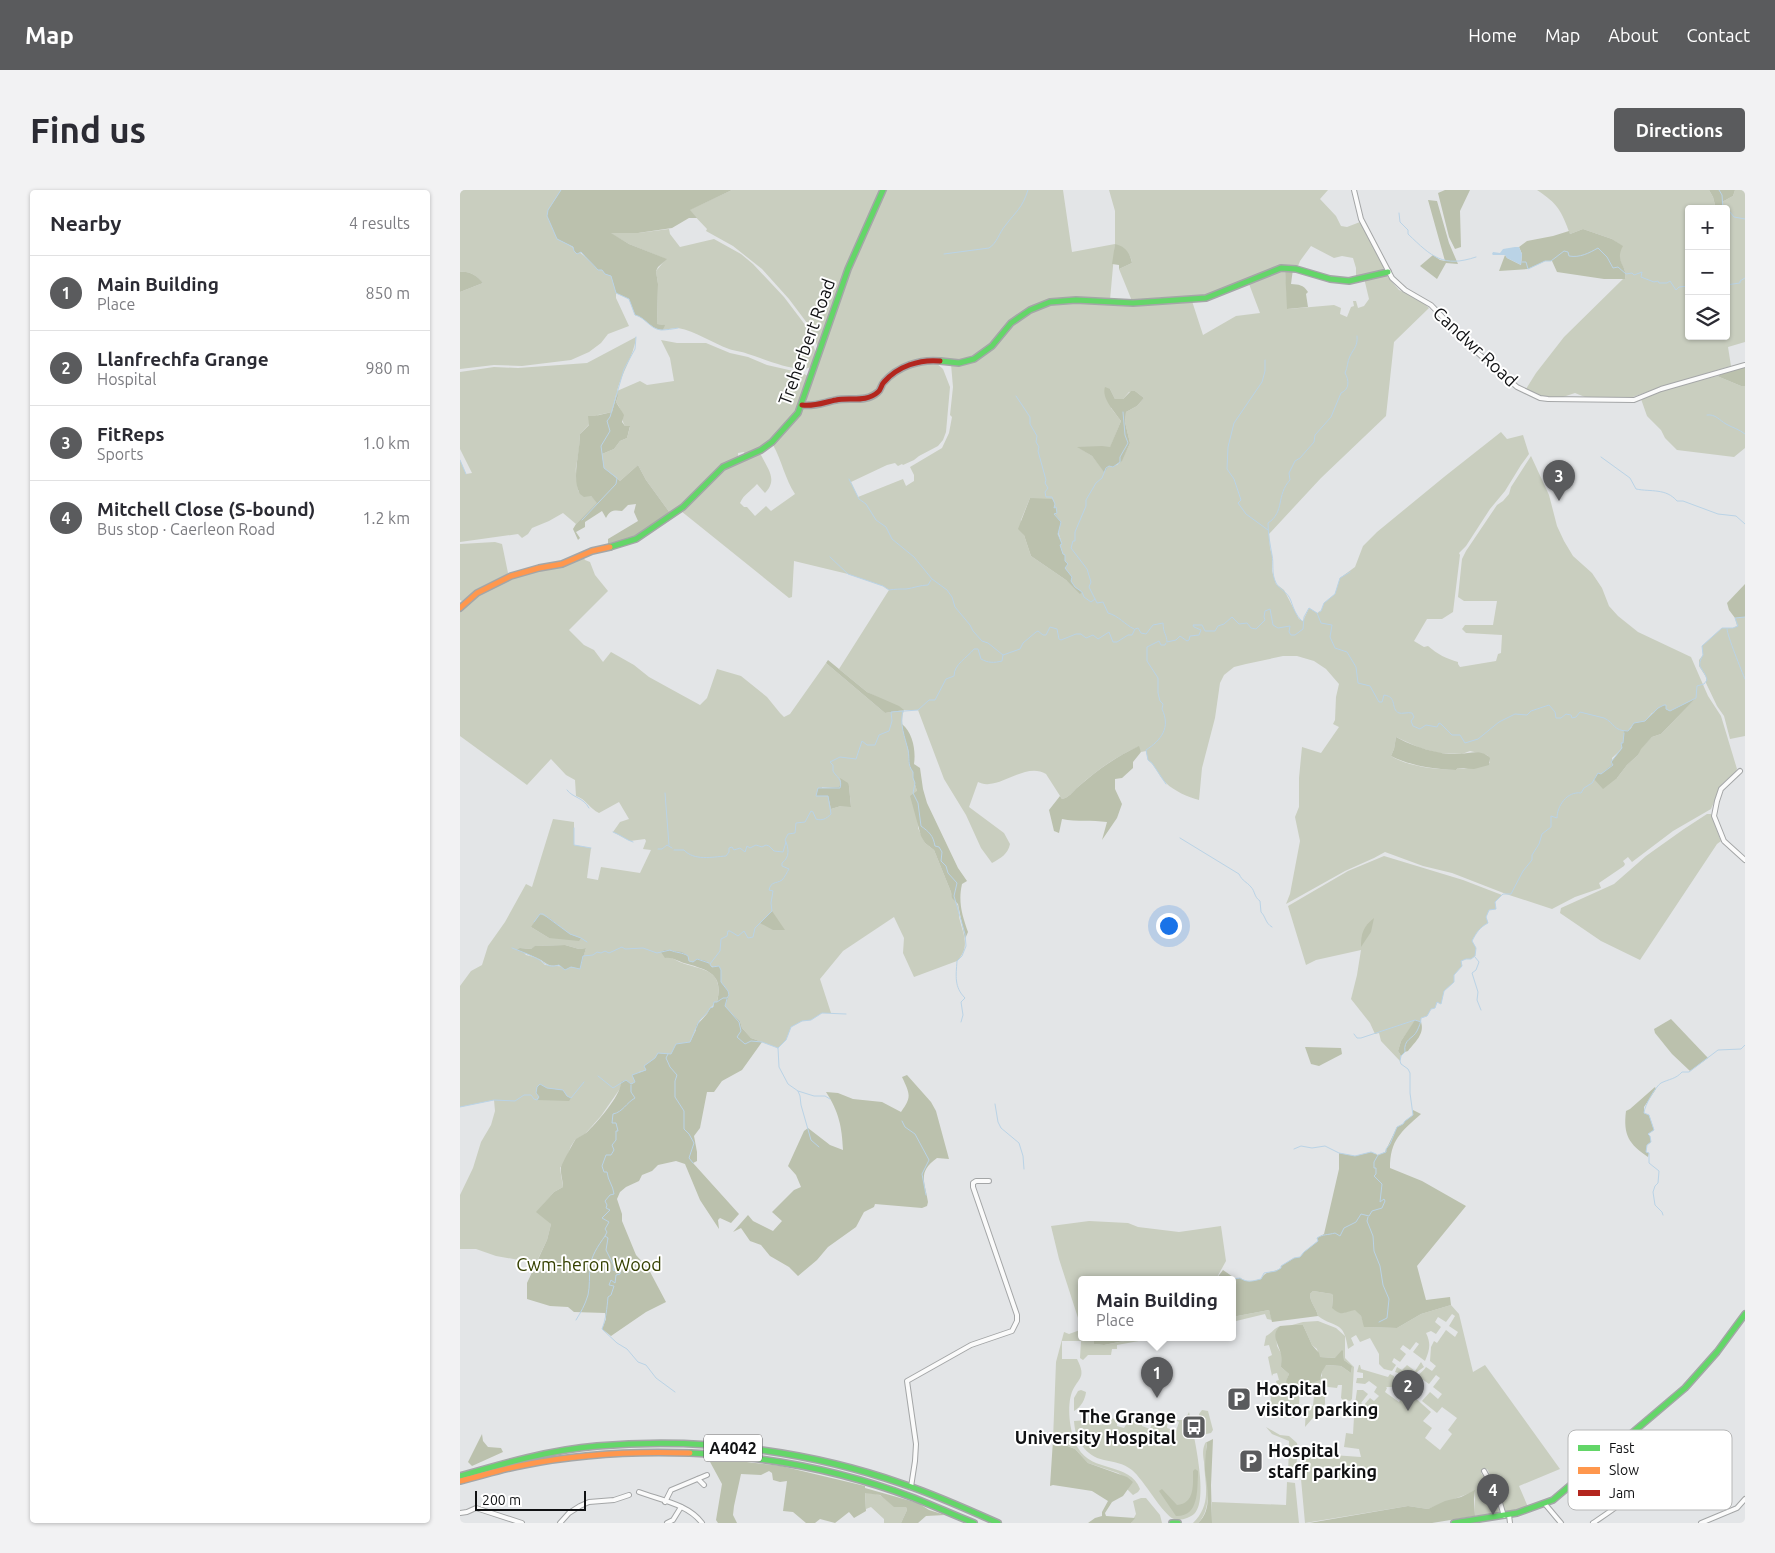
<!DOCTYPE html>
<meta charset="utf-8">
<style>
body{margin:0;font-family:Ubuntu,sans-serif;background:#f2f2f3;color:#2b2b33}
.controls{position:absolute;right:15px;top:15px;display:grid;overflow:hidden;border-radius:5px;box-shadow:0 1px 4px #0004}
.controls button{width:45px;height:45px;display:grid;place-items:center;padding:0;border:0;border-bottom:1px solid #e1e1e2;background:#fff;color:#2b2b33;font:25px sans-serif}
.scale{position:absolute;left:15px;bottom:12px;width:111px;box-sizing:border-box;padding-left:5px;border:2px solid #101113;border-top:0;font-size:14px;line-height:18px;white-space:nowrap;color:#101113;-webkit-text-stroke:4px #fff;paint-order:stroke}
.you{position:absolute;left:708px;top:735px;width:18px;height:18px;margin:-12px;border:4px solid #fff;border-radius:50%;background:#1a73e8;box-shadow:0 0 0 8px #1a73e833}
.badge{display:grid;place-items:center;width:32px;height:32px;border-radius:50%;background:#5a5b5d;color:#fff;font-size:16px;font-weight:700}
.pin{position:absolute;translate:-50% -41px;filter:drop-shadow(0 1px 2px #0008)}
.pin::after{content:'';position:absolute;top:26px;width:18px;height:15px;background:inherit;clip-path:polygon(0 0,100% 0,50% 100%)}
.popup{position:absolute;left:618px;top:1086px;width:158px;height:65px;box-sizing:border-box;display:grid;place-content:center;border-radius:5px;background:#fff;filter:drop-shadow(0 1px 4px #0005);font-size:16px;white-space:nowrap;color:#7c7c81}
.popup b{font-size:19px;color:#2b2b33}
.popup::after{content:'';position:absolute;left:50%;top:100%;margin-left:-10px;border:10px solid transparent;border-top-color:#fff}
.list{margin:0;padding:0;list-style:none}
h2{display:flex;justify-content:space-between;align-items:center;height:65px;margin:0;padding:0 20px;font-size:21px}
h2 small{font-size:16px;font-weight:400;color:#7c7c81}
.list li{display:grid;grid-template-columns:32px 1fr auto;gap:15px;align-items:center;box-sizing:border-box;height:75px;padding:0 20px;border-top:1px solid #e1e1e2}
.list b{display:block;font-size:19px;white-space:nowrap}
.list p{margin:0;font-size:16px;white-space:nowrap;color:#7c7c81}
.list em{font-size:16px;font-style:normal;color:#7c7c81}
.icon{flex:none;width:28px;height:28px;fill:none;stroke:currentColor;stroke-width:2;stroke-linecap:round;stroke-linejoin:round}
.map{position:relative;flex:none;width:1285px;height:1333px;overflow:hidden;border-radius:5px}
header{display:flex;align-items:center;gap:30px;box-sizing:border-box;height:70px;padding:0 25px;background:#5a5b5d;color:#fff}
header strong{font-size:24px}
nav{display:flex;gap:28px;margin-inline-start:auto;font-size:18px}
.intro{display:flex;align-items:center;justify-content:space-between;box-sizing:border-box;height:120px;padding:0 30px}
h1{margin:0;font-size:35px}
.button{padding:12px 22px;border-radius:5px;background:#5a5b5d;color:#fff;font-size:18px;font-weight:700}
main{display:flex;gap:30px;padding:0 30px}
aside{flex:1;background:#fff;border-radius:5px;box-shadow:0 1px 4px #0004}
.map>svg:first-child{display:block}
.green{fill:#c9cebf;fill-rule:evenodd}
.forest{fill:#bbc1ad}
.water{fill:#bad3e6}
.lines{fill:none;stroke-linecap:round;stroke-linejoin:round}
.stream{stroke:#bad3e6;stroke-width:1}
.street-casing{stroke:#a4a6a7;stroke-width:6}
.fast-casing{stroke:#a4a6a7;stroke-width:8}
.slow-casing{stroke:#a4a6a7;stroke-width:8}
.jam-casing{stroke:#a4a6a7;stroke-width:8}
.street{stroke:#fbfbfb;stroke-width:4}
.fast{stroke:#63d668;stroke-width:5}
.slow{stroke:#ff974d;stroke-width:5}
.jam{stroke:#b3261e;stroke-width:5}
.labels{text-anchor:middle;stroke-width:4;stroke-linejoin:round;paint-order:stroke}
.shield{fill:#fff;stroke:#58585a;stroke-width:1}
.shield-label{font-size:16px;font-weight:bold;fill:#101113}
.street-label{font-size:18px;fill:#101113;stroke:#fff}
.park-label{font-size:18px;fill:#354000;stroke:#fff}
.poi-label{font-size:18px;font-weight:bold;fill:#101113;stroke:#fff;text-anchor:start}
.key{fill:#fff;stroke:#b7b8b8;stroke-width:1}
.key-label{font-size:14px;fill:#101113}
</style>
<header>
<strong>Map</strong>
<nav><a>Home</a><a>Map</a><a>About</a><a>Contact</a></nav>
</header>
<div class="intro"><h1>Find us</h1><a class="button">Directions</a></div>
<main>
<aside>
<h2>Nearby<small>4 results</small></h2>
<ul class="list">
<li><span class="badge">1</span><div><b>Main Building</b><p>Place</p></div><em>850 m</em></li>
<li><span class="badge">2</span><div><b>Llanfrechfa Grange</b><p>Hospital</p></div><em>980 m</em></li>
<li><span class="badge">3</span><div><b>FitReps</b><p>Sports</p></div><em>1.0 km</em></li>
<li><span class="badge">4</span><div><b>Mitchell Close (S-bound)</b><p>Bus stop · Caerleon Road</p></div><em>1.2 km</em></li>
</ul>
</aside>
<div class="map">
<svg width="1285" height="1333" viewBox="0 0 1285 1333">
<rect width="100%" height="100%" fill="#e3e5e7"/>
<g class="green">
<path d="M0,0h101l-13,20 9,29c20,9 27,16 41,31h4l3,4 6,2 5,17v5l13,28 -21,8 -7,9 -12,9 -18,8 -49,6 -28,-1 -34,4v-77l23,-9c-7,-8 -13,-12 -23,-11z"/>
<polygon points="272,0 420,0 386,77 358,156 357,155 350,137 329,109 302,79 273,56 246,41 247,39 229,20"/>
<path d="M425,0h178l9,62 43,-8v-33l-6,-21h219l-8,9 16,17 5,10 6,1 13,-5 2,1 22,43 -1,4 -27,7v-9l-3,-10 -11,-2 -8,2 -23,-12 -11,15 -2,5 -23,1 -69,29 -35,3 -6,-2 -33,4 -13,-32 13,-6c-1,-10 -9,-13 -17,-19l-5,56 -53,-1 -31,12 -18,11 -13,19 -17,14 -11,5 -56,2 -39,31 -12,5 -51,5 -3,-3 2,-9 40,-117z"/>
<path d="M1077,0h172l4,7 3,12h-27v127h37v-127h-3l-1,-7 11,-6 2,-6h10v152l-17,5 3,19 -70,21 -31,11 -45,-1 -10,-4 -12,4h-20l-17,-8 10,-16 28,-36 59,-58h2c3,-14 -11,-16 -3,-33l-10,-7 -29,-10 -13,5c-9,-24 -12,-30 -33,-44z"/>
<path d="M209,39l1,5 10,13 34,-8 27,15 12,10 31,33 22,29 9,24 1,3 -5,14c-14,7 -49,-9 -63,-13 -7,-3 -13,-3 -19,-5 -17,-6 -33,-18 -51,-21 -4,0 -10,1 -15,2l1,-5 -7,-1 1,-40 -2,-13 10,-12 -37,-15 -19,-11h28z"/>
<path d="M825,79l3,40 46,-4 7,3 -1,6 7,3 4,-10 3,-1 -1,-5h3l2,7 6,-2 5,-7 -5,-21 16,-3 7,1 12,14 21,10 9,8 -35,34 -8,74 -65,62 -52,56 1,14 2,7v16l4,13 8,6 15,29 4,2 6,-13 8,5 4,-2 3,-8 11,-9 5,-16 15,-11 8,-21 14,-14 67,-55 57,-45 6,7 16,-4 6,19 -8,11 -16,26 -15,18 -24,37 -7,7 1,2 -7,57 -11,7h-15l-13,22 10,6 4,-1c9,8 19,13 30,16v2l2,3 36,-6 2,-7 3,-1 1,-18 -36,-2 -4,-4 3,-4h28l4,-24h-33l-6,-4 4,-38 4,-8 31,-46 6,-4 6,-7 2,-7 20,-31 18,39 8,31 7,15 9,15 19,17 10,15 7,18 9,10 20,16 53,25 17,39 13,20 16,53 -2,4 -13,11 -11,25 -38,22 -41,31 -4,-5 -5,4 2,3 -1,2 -25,17 2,5 -26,9 -23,12 -46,-15 -54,-21 -29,-7 -38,-14 -11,6 -29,13 -59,33 4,-10 10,-53 -5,-24 4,-10v-29l3,-31 19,6 18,-26 -6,-3 2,-4 1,-23 3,-13 -13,-15 -12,-8 -17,-5h-14l-37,8 -12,3 -10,8 -4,8 -5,35 -13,50 -3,32c-11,-3 -25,-9 -33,-17 -7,-6 -10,-17 -18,-23l-2,-9 -5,1 -3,-5c-22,9 -42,24 -60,40 -5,4 -9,11 -16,12l-16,-25c-18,-11 -39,9 -57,10 -4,1 -8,-1 -11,-2l-9,25 35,26 6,11c-2,10 -9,14 -18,19l-11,-15 -15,-33 -22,-36 -26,-69h-14c-5,14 1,26 4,40 2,9 -1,14 5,22v6l4,13 1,37 7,15 9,7 17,42c1,7 5,8 7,14 1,3 1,8 1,11 4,17 12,30 -2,44l-43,16 -11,-24 1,-15 -10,-21 -51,34 -23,28 11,34h-9l-11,7 -9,1 -11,6 -5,13 -8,8 -27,-10 -9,-10 -2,-7 -15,-15c4,-19 5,-8 -4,-24v-12l-24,-10 -4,2 -4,-1 -7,-9h-8l-4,-2 2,8c22,14 54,5 45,44l-7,6 -3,6 -7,6 -10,22 -19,12 -13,-1 -3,5 -11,8 2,4 -7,2 -4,10 -4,2 -5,-4 -25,36 -16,18 -10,6 -4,6 -5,13 -6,9 3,19 -9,5 -13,15 10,17 -4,16 -11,23 -40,-7 -20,-7h-16v-54l13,-27 8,-26 10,-17 4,-14 -1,-11 -34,7v-121l11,-15 11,-6 6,-19 17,-24 21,-38 6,3 21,-68 21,3v23l17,3 -4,30 11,2 3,-13 39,6 11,-23 -8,-1 3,-8 -1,-2 -15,2 -17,-9 7,-10 9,-3 -10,-17 -20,11c-9,-4 -13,-14 -23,-17l-1,-16 -9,-5 -15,-16 -24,26 -67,-49v-125l2,-3c20,-19 46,-31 73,-37 19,-4 31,-3 48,-14l2,3 5,2 5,13 13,16 -39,39 15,15 10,5 9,12 8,-10 23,13 15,12 20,11 31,17 7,-7 10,-29 24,7 26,21 13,16 4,4 6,-3 36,-51 59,50 18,-3 -36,-18 -28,-23 50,-79 -6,-4 -35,-12 -54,-13 -2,36 -3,1 -108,-87 39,-41 38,-16 3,1c7,14 17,25 4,38l-8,-9c-7,8 -13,10 -17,19l4,4h3l8,9 11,-10 5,5 24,-17c-10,-15 -13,-33 -22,-49l31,-37c12,-1 24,-6 35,-7 17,-1 20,4 38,-6 4,-3 6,-8 10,-12 17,-16 25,-19 48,-21l8,7 7,18 -4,45 -3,8 -5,6 -19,10 -5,4 -11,5 -1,-1 -4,2 -3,-3 -8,2 -36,17 7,15 45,-18 3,7 8,-5v-6l-4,-8 32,-19 7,-15 3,-16 -2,-2 3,-28 -2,-23h13l27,-14 12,-13 8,-13 28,-16 17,-5 77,2 59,-4 11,34 33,-19 24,-3 -11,-29 19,-10zM650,199l5,10h8l6,-7 6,-1 9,7 -7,8 -11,6 -1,10 5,21 -8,17 -5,5 -8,1 -5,5 -12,-15 -14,-9 32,1 11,-27 -10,-13zM570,308l24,10c1,12 4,24 8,36l-2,1 3,9 2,1v13l7,9 -1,4 4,6 6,4 -1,2 -14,-13 -35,-24 -7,-21 -3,-15zM1235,509l-34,35 -9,3 -12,12 -2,6 -11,10 -10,13 -19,-5 3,1 12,-9 -1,-7c3,-3 7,-6 9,-9 9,-13 4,-25 24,-28l7,-8 14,-4 4,2c9,-3 16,-9 25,-12zM936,547l24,11 19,5 23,1 8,-3 17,4 2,3 1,5 -26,6 -6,-1 -2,2c-21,-1 -47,-3 -65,-14l3,-7zM380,589l9,7 2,20h-10l-10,3 -3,-13 -6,-1v-8l18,1 1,-4zM91,729l19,15 11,4h-32l-18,-11zM105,755l14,4 7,-1 -6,20 -35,-3 -7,-7 -12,-3 -6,-7 11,1 5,-3zM77,897l26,3 4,6 -30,3 2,-2 -3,-4z"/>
<path d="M176,147c-2,19 -14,35 -19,54l23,-10 7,4 27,-4 -4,-23 -9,-18 16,3h29l24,10 18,4 19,8 35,8 6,3 -11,35 -28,31 -24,13 -1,-3 -6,1v4c-27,13 -43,39 -68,56l-24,-33 -8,-15 -18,16 -16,-13 -2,-14 12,-5 6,-8 7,-3 3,-11 -5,-1c-5,-8 -1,-14 -9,-24l2,-6 -2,-1 -4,17 -14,3 -18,19c0,11 -2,22 -4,33 -1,6 2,17 2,24l13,5 7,7 -22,21 -13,-11 -14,8 -17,7 -4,6 -6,4 -4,-4 -58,8v-82l6,14 6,-1 -12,-24v-77l34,-5 24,1 69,-5z"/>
<polygon points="1257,186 1281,196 1285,196 1285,258 1274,267 1217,260 1205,248 1201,240 1187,226 1181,209 1201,200"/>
<polygon points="35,352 42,354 48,383 46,386 20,398 2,411 0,410 0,354"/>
<polygon points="1280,426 1285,427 1285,546 1270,549 1264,526 1257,516 1246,493 1246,487 1239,476 1239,470 1243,465 1242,456 1262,438 1273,438 1277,436 1275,428"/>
<polygon points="1247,624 1251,624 1252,627 1261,651 1257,654 1180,770 1141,751 1100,723 1101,718 1154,694 1186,666 1224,639"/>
<path d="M924,666l79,24 39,15 -7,7 1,7 -7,1 -3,7 2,6c-8,4 -12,10 -16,18l4,7 -1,8 -4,3h-5l-5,2 1,5 -8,9v7l-10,9 -3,13 -4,-2 -2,6 -4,1 -4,7 -6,2v4l-6,-1 -14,20 -3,10 3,5 -1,5 -19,-20 -2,-8 -4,1 -5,-11 -19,-24 6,-24 4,-25 -45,10 -10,5 -18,-59 60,-35z"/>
<polygon points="629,1031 668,1033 678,1037 719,1042 761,1036 766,1071 756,1089 622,1089 622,1130 619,1131 599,1069 591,1036"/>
<path d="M853,1101l19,3 1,2 -1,11c8,9 13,5 23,2l6,7 4,11 32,1 24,-14 30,-9 8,9 14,58 12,-7 75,104 -41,17 9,21 -3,3 -20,4 -7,-24 -11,-21 -6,4 8,9 11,31 -25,3v-25l-47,18 -20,-3 -103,17 -4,-44 3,-26 57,4 -2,-8 -15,-2 2,-14 7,1 1,-17 -1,-3h-8v-7l10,-3 2,-14h6l5,4 -7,9 3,2 6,-7 4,3 5,-5 -5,-4 3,-5 -8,-6 -4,3 -9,-1 1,-5h6v-5l-6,-1 2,-7h1l1,4 27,8 2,-3 4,2 -1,11h-7l1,1 -2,4 14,10 3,-4 -4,-3 4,-6 3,2 3,-5 -7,-5 2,-3c9,3 18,-4 23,-11l6,4 4,-5 -6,-5 1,-14 3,-6 3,2 9,-13 9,7 3,-5 -9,-6 6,-10 -3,-2 -6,8 -8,-5 -3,5 6,5 -5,7 -5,-3 -5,2c5,10 4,17 -1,28l-12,-9 6,-8 -3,-2 -6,8 -7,-5 -3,4 6,5 -6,8 -6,-4 -2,4 4,3 -4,6 -8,-2 -5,-5v-10l-9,-16 -10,4 -4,-7 -5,3 3,7 -6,4c-4,-29 -12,-20 -30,-33 -2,-9 -8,-13 -8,-22zM976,1185l4,3 -7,9 9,7 -4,5 -8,-7 -8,9 15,12 5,-6 15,11 -9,12 4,4 -12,16 -15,-12 7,-10 -9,-7 8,-9 -18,-16 -2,-4 3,1 4,-3 3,2 3,-3 -6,-5 4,-5 7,5z"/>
<polygon points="809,1120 812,1130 807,1129 805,1124 772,1132 772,1127"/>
<path d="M858,1131l18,7 9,8v22l9,9 -2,32 -2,2 -7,-1 -2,-2 1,-13h-4l-1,3 -17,-2 -1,3 -19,1 -2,28 -28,-1 1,-25 8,1 -3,-12 3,-1 -2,-7 -4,1 -1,2 -4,-19 4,-2 -3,-10 -5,1 2,-10c4,-1 8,-8 14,-10l-4,6 1,14 5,9 -1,12 8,7 -3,8 9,8c10,-6 17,-5 27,-14v-4l3,-7 16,1 10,7 1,-7 -8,-6 -1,-9 -7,7 -17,-1 -2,-8 -5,-4 -9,-20h-11l11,-3z"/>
<path d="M620,1137h2v10h12v7l10,1 40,-8h17l-44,8v4h-5l-1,6h-23l-5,5 -3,-2 1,-17h-19v18h15c11,21 -1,19 -6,36 -4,14 -1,40 7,53 14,25 52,14 62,41l-2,3 -5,3 -6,-6 5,-7 -14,-9 -30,-10 -13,-14 -22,-9 3,-78 8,-30 5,2 11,-4z"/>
<polygon points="961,1172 964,1177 950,1187 935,1182 937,1177 942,1180 947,1175 955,1181"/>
<path d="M621,1200l5,2c-1,8 -5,15 -12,19v-13l4,-7z"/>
<polygon points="854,1205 865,1206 865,1214 845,1237 846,1216 853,1216"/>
<polygon points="742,1220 748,1221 753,1240 751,1243 742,1245 740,1243 739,1224"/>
<path d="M729,1222c4,20 20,86 6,101 -5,5 -14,8 -21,6 -11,-4 -30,-39 -42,-49 -9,-7 -18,-8 -28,-10 -19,-4 -29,-21 -30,-39l14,-1 14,5 2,-4 -3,-1 1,-5 12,4 3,-2v9l7,2 6,-10h12v8l8,3 3,-8 -2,-2h17l-1,9 9,3 3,-9 -2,-1v-1h8z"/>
<polygon points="806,1237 820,1245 829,1246 837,1253 838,1259 835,1288 828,1287 829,1251 812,1244"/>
<path d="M746,1252h1l-1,6c1,21 8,61 -8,75h-5c19,-19 12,-37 11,-61 -1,-7 -2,-14 2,-20z"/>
<polygon points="827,1292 835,1293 839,1333 752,1333 752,1312 826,1315"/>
<path d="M405,1302c5,2 12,1 16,4 10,6 10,12 25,11l1,3 -6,13h-17v-4l-13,-12 -5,2z"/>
<polygon points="681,1308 686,1308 700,1325 702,1333 671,1333 676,1324 673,1311"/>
</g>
<g class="forest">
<path d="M101,0h171l-42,20 7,8h-8l-17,10 -34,5h-27l18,11 38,15 -9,8 -2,4 2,13 -1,40 8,1 -2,5c-12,0 -17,-12 -28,-15l-6,-16 -13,-6 -5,-17 -6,-2 -3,-4h-4c-6,-6 -11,-11 -17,-18l-4,2 -3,-3 -1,-4 -16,-8 -10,-23 1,-6z"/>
<polygon points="985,0 1010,0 1000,21 1001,57 995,59 989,47 978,3"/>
<polygon points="1249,0 1275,0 1273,6 1262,12 1263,19 1256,19 1253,7"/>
<polygon points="968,10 977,11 989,53 998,74 986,73 977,89 960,76 973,65 980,70 985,71"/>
<path d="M1123,39l29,10 11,7c-9,16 5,19 2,33h-21l-47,-7 -5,-11h-7l-17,8 -29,2 6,-16 2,3 14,7 1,-11 -3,-7 8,-6 26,-5 16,-5 1,3z"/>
<path d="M655,54c10,2 15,9 17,19l-13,6v-4l-7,-1z"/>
<path d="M825,79h8l-2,15c8,1 12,0 17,8l-2,2 2,13 -21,2z"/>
<path d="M0,82c10,-1 16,3 23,11l-23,9z"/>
<polygon points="1278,178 1285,178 1285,196 1281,196 1257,186"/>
<path d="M645,197l5,2 5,10h8l8,-8h4l9,7 -7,8 -11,6 -1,10 5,21 -8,18 -9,6 -4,-1 -5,6 -12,-16 -15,-9 25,-1 8,1 11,-26c-6,-9 -20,-23 -16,-34z"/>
<path d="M157,204l1,2 -2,6 8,13 -2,7 3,4h5l-3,12 -7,3 -6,8 -12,5 2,14 16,13 18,-16 8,15 24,33c-21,16 -34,28 -62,32v-6l30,-18 -4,-9 2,-8 -8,1 -6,6c-8,-1 -12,-1 -16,7l-4,-7 -17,11v5l-9,5 4,6 -2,2 -5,-11 3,-5 21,-21 -6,-7 -7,1 -4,-3c-9,-15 0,-42 0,-60l9,-9 -1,-9h7l17,-4z"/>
<polygon points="570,308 592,309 595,314 594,317 596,317 597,323 595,324 601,332 598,344 602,354 600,355 603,364 605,365 605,371 608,374 605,378 612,387 611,391 615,397 622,402 620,404 606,390 571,366 564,345 558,339"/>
<polygon points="1285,394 1285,427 1275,428 1269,420 1267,413"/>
<polygon points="368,470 407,502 439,516 444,520 425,523 366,473"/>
<path d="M1236,508l-35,36 -9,3 -11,12 -3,6 -11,10 -10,13 -14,11 -9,-10 4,-6 3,1 11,-9 -1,-3 11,-14 -1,-5h2l1,-12c7,0 7,-3 10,-8l11,-2 16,-15 5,-1v4l4,2z"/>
<path d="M442,534c11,9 14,27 12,40l6,4 3,21 4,14 31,65 9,13 -5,3c-4,18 0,31 6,48l-3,7 -7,-35 -6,-6 -1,-6 -17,-42 -9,-7 -4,-7 -11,-40 7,-5 -4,-13v-6c-7,-10 -3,-13 -5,-23 -3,-9 -5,-16 -6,-25z"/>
<path d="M936,547c13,7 26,12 41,15 7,2 16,2 23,2 10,-1 22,-5 30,4l-1,7 -15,4 -16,-1 -2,2c-22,-1 -45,-4 -65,-14l3,-7z"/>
<path d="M679,556l2,6 -8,10v6l-11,10 -7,1v10l7,15 -5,14 -15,22 5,-18c-15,-2 -30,0 -45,-3l-3,14 -5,-2 -5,-21 11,-14 2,3c7,-1 11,-8 16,-12 18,-16 39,-31 61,-41z"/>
<polygon points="380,588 388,593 389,596 391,617 381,616 371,619 368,606 356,606 358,598 379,597 381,594"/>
<polygon points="312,721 325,740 313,740 300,733"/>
<polygon points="80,724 91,729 110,744 121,748 119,751 89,748 71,737"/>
<path d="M914,728l-3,14 -10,15c0,-14 2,-20 13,-29z"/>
<path d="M105,755l14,4 7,-1 -6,21 -9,-2 -6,3 -6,-5c-11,3 -13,-3 -22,-7 -7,-3 -13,-5 -20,-8l3,-2 11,1 4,-3z"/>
<path d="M205,760l17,2 6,4 1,5 4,1 4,-3 9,2 6,6 7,-1 2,4v12l7,9 1,4 -4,11 15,15 2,7 9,10 11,4 -20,28 -20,11 -8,11h-7l-7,36 -6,8 3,16v9l-4,2 46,51 -8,9 -11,-5 -2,2 1,9 -19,-29 -15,-36 -9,-3 -18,4 -6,6 -10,4 -3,6 -13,6 -6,5 -3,7 5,15v7l14,34 12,13 18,34 -20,10 -35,24 -9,-7 4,-10 -1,-6 -31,-1 -6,-5 -18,-1 -23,-7v-16l20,-43 4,-16 -15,-12 18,-20 9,-5c0,-6 -3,-15 -2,-20 1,-3 13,-26 15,-28 3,-2 7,-4 10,-6 10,-9 36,-39 35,-51l5,-2 6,4 3,-3 -3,-6 14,-5 -2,-4 11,-8 3,-5 13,1 5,-10 14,-2 6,-12v-4l11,-12 3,-6 3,-1 1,-5h3c7,-29 -9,-32 -33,-39 -7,-2 -11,-6 -19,-5l-4,-6z"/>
<polygon points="1211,829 1248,868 1230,881 1212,864 1195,843 1194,839"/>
<path d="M955,830l6,2c4,12 -6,20 -13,29l-3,1 -4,4 -3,-5 3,-10z"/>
<polygon points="845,857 881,858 882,864 859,876 851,874"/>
<path d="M447,885l24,27 5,9 13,48 -12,-1c-20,14 -12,24 -9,44l-1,4 -5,2 -47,-4 -1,3 -10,5 -8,15 -28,20 -11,13 -19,16 -9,-9 -19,-11 -9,-11 -11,-4 -9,-13 -8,4 15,-17 5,6 20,10 9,-10 -10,-9 22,-22 7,-3 -5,-12 -8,-9 16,-35 4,-3 22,17 13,5c-1,-23 -4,-38 -17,-58l12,1 15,6 29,3 19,10c11,-15 9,-18 1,-35z"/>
<polygon points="80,894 87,898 103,900 107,906 111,908 109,911 77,910 79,907 76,903 77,897"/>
<path d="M1195,897l1,2 -12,18v6l5,2 5,15 -6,4 2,2 1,6 -4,3 -1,7 3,1 -1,4c-19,-13 -25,-22 -22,-46l4,-2z"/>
<path d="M953,920l8,4c-20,18 -31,26 -31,54l32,13 44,25 -49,60 9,34 24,-3 1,8 -30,9 -24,14 -33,-1 -3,-11 -6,-6c-11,2 -13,7 -23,-2l1,-12 -1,-2 -19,-3 -3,3c0,9 6,13 8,22l-46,6 -3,-12 -37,7v-38h-16l7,-9 13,9 4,-1c7,5 13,3 21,1 6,-10 11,-5 20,-11v-2l13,-8 6,-1 4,-5 14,-11 -1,-3 7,-4 15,-65v-16l16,3 16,-4 7,3 7,-3 12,-25 6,-3 2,-3 8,-6z"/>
<path d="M832,1135h11l9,20 7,8 1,4 15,1 7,-8 1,1 1,9 8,6 -1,7 -10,-7 -15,-1 -4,7 -2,8 -17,6 -8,4 -8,-2 -1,-7 3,-7 -8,-7c0,-5 1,-9 0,-13 -2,-10 -11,-19 -1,-28z"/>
<polygon points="634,1147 683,1147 644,1155 634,1154"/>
<polygon points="22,1244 23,1251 28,1257 41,1258 43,1262 12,1276 8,1272"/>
<path d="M753,1249l-2,46 1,38h-14c15,-13 9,-36 7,-53 0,-10 1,-19 2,-28z"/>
<polygon points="593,1250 615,1259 628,1273 667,1287 673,1292 663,1306 652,1312 645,1323 646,1326 675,1328 671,1333 628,1333 635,1328 642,1326 642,1322 648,1311 632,1301 593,1295 590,1296"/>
<polygon points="252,1268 321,1276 405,1296 405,1298 458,1313 469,1320 485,1325 466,1326 458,1333 441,1333 447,1320 446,1317 434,1317 420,1305 405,1303 406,1321 394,1328 389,1322 375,1333 360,1329 355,1333 346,1333 333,1322 323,1321 327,1291 320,1292 313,1290 312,1283 309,1281 301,1285 281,1284 274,1316 273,1325 277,1333 258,1333 256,1330 262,1294 249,1270"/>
<path d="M735,1279l3,2v4c-1,15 1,42 -22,41l-17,-25 3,-2 15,16c18,-1 16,-21 16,-34z"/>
<polygon points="1015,1300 1014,1309 1015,1326 972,1333 849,1333 948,1316 968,1319 985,1311 1001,1307"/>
</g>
<polygon class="water" points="1055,57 1059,57 1062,64 1061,75 1047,68 1045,65 1033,65 1032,64 1033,62 1040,63 1043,59"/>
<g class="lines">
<g class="stream">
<path d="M101,0l-13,20 -1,6 10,23 16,8 1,4 3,3 4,-2c6,7 11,11 17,18h4l3,4 6,2 5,17 13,6 6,16c10,2 15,14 26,15 5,0 12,-1 17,-2"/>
<polyline points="1259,0 1262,5 1263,19"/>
<polyline points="1266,22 1270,22 1274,27 1285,29"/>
<path d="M939,23l1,9 8,8v4c24,23 35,34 68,23"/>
<path d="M484,64l45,-6c8,-5 10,-15 16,-22 11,-15 17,-17 23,-36"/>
<path d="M1062,72h4l2,7 17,-8h6l13,-10 4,1 1,4c11,2 20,-3 29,-8l9,9 6,11 5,-1 8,7 6,-1 2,2 8,-3 -1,5 13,5 4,-1 1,2h8l3,-2 6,9 3,-3 10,-1"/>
<polyline points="1266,95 1280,93 1280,91 1285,88"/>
<polyline points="805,170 805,181 802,192 774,233 768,257 767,279 774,289 781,310 778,313 786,324 808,340"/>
<polyline points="556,206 570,227 570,234 577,246 576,252 579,257 578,261 586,290 585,293 588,298 585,302 586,307 592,307 595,314 594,318 596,317 597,323 594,324 601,332 598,344 602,354 600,355 603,364 605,365 605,371 608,374 605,378 612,387 611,391 615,397 622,402 624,407 631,412 635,409"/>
<path d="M663,222l2,23 3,8 -8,14v5l-7,5 -4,-1 -3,2 -4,10 -6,5 -10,17v6l-11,26v9h-2l-2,7 16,21 4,13 -2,5 8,16 6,-1 5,11c11,3 16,11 26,16"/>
<path d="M1247,225c9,-1 12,5 19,9 7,4 13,5 19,10"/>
<path d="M1141,267l29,21 6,11c15,3 30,-1 41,12h6l35,13 18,2 9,8"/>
<polyline points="0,270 6,284"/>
<polyline points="389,289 399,309 406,314 416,330 426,337 432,349 454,367 472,389 487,400 492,407 495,417 510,435 513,441 522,451 528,453 543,465"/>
<polyline points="122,330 156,294 157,288 144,278 141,256 150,241 147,231 150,227 164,179 175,159 176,147"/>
<path d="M370,367l18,17 35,12 6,4c6,-1 12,-1 17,-1 8,-1 14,-4 22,-4l3,-5"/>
<polyline points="859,422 861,421 864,413 875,404 880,388 890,382"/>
<path d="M842,431c-6,-5 -9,-14 -11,-20 -3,-9 -12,-12 -15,-18 -5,-10 -2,-19 -4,-28 -2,-11 -4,-21 -4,-32 17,-11 8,-28 22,-43l-1,-7 6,-12 5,-3 14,-16 1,-7 16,-18 10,-24c9,-4 8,-13 4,-20 3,-6 2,-11 5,-17 4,-8 8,-10 7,-20"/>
<path d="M1267,439c0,6 15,43 18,50"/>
<path d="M706,453l-1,2h-4l-2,-4 -12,6v14l11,17v15l2,8 3,3 -1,5c9,19 -1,31 -16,41l2,10 4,3 14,21"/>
<path d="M443,521c-4,13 2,26 5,39 2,9 -1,14 5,22v6l2,5 -2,10 5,10 3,23c8,6 12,9 14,20l4,1 3,5 -1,9 5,5 2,7 9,10 -3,13 11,38 1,12 -4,10 -5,5c-1,15 -3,26 8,37l-4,4 2,13 -2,7"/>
<path d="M107,600c6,8 16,7 22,18"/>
<polyline points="205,603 209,655"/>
<polyline points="114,638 114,655 131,658"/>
<path d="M153,642c8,3 13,8 20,10"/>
<path d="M720,648l59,36c4,8 7,7 12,13 4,4 3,10 9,14l1,11c5,5 4,11 11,15"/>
<polyline points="198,659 202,659 207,655 212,658"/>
<path d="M214,660h10c10,11 28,7 42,6l3,-4v-4l3,-1 2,3 6,-2 5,4 2,-6 3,2 6,-3 6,2 4,-2 3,1 5,5 9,1 3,-10"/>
<polyline points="74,732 80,724 83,724 110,744 121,748 127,752"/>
<path d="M52,758c8,3 16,6 24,10 9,4 11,11 23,7l6,5 6,-3 9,2 3,-13 10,-1 4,-3 4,1 4,-2 4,2 13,-6 3,2 18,-1 14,5 13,-3c6,3 12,2 18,6l1,5 4,1 4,-3 12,4"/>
<polyline points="1015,767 1019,772 1016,780 1012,783 1018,802 1017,810 1021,820"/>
<polyline points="267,809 265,816 279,832 281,841 277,847 285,854 291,851 302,852 318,858 319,877 328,894 338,901 340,906 341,915 351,950 359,957"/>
<polyline points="894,844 897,848 901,848 955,830 961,832"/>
<polyline points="318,858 326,850 331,837 342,831 351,830 362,823 386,824"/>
<polyline points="208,864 206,868 210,877 217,885 215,891 215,907 224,921 224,939 229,944 234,953 229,968 233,973"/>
<path d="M138,886l15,12 13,-8 5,4 4,-2 -3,-7 14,-5 -2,-4 11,-8 3,-5 13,1 5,-10 14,-2c3,-6 4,-11 7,-16 2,-8 10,-11 13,-18l3,-1 1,-5h3l6,-4h4l2,-3 -1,-4 -7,-9v-12l-2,-4 -7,1 -2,-3 10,-13 1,-12 6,-3 1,-5h2l8,5 6,-5 4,7 5,-1 2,-9 17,-17 -1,-8 2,-12 -4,-1c2,-9 7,-6 13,-10 3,-3 5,-8 7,-11l-7,-3v-3c8,-6 7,-15 3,-23l3,-6 7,-1 1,-10 9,-1 6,-11 2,1 3,7c6,2 10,0 15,-5l-3,-18h-12l2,-8h22c3,-9 -4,-11 -7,-17v-6l-3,-3 10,-5 16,2 6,-18 5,4h8l4,-10 10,-4 3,-10 -1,-9 27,-2 11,-10h6l11,-21 8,-3c0,-12 13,-18 20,-27h4l3,10c7,4 13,4 21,2l1,-6 17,-6 3,-6 13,-11 2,-1 5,4h3l4,-8 7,2 2,10 2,1 15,-6h5l5,4 7,-3 5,4 11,-7 4,10h4l11,-7h4l3,-6 3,-1 3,5 5,1 7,-9 10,-2c0,10 4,12 4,19l9,-2 4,-4 7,5 2,-1 1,-4 9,-1 2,-5 -7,-3 -1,-2h9l3,6h10l3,-5 6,-2 8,-7 7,7 8,-1 4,5 5,1 9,-9 -1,-3 1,-6 5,-2 3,16 5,3 12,-2 -1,6 2,3h4l8,-6 1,-12 5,-9 8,5 4,10 11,2 -2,12 5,11 12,4 9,15 2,16 12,3 9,16h3l2,-7c14,2 6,14 15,18 3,1 9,-1 13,0l2,4 -3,4 2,5 7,3 6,-4 11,2 2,-4 2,1 11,11h8l5,8 13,-4 21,-17 16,-8 12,1 4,-4 18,-6 6,7 1,6h5l5,-4 5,1 1,3 4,-1 4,-5 24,6c11,5 9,13 24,13l6,-8 11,-2 13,-13 6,-3h2v4l4,2 26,-13 1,-12 7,-2 3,-4c-3,-13 -12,-11 -4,-25l-1,-9 20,-18h11l5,-2 -3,-8 10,-1"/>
<path d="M171,895v7l4,6c-9,5 -12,14 -22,16l-1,9h4l2,8h-2v9l-4,5 2,5 -3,5h-5l-4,11 2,6h3c1,9 6,13 7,22l-4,1 -5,6 2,4 -1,3 4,2 -8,8 7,4 -4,7 2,3 -2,4 3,2 -2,12 8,16 -1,4 3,1 4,-5v8l-4,1 -1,8 -4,-3 -2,5 5,1 -3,9 -3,2c-1,11 -2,22 -6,32l15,14 10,6 11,13 8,3 10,13 19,14"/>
<polyline points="338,901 354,906 365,906 370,909"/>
<polyline points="535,914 538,932 541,938 559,953 563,966 564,979"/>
<polyline points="0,917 34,910 55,911 64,905 71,905 74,909 77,910 79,907 76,903 77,897 80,894 87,898 103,900 107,906 111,908 124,892"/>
<polyline points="442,931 445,937 455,944 469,970 462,984 466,1005"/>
<polyline points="834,959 841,956 852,958 865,956 879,963 895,966 911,962 916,964"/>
<path d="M1203,1025l-1,-3 -7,-7 -2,-13 2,-6 3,-3 1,-12 -10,-8v-10l-3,-1 1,-7 4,-3 -1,-6 -2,-2 6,-4 -5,-15 -5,-2c0,-7 12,-27 17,-30 8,-4 15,-4 21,-11h7l29,-22 23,-1 4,-4"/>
<polyline points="908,1027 907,1031 913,1046 914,1061 920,1076 923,1095 929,1109 927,1128 919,1132"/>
<path d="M772,1089l8,-1c7,5 13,3 21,1l3,-6 12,-2 5,-3v-2l13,-8 6,-1 4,-5 14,-11 -1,-3c6,-4 11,-3 18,-5l5,3 4,-8 12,-6 5,-8 8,2 3,-5 10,-3 3,-7 -1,-2 -4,3 2,-18 -8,-8 2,-2v-6h-2v-6l4,-7 8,-3v-3l4,-5 7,-17 6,-3 2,-3 8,-6 -3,-22v-20l-2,-4 -7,-5 -1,-3 1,-5 4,-4c-2,-13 8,-13 12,-21 2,-4 4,-9 4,-13l6,-2 4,-7 4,-1 2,-6 4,2 3,-13 10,-9v-7l8,-9 -1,-5 5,-2h5l4,-3 1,-8 -4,-7c4,-8 8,-14 16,-18l-2,-6 3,-7 7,-1 -1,-7 8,-8h8l12,-23 9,-11v-5l7,-11 3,-10 9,-7v-11l6,2c0,-12 10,-27 24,-25l3,-5 8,-5 6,-10 3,1 12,-9 -2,-3 11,-14 -1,-5h2l1,-10"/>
<path d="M116,1130c5,-8 9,-15 12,-25 2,-9 1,-18 2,-27 1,-12 8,-22 15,-32"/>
</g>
<g class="street-casing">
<g id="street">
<polyline points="894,0 901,29 932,88 945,100 971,115 1012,158 1057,197 1080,208 1088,209 1174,210 1201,199 1285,175"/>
<polyline points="1280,581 1261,599 1257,611 1254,626 1264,651 1285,670"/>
<polyline points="1024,1281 1038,1306 1044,1326"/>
<polyline points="238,1289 244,1295"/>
<polyline points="451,1297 455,1271 456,1254 447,1191 511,1155 552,1141 557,1131 557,1125 513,997 513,993 516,991 529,991"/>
<path d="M179,1302c21,8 49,12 63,31"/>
<polyline points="205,1312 211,1300 247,1285"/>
<polyline points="1085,1314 1101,1333"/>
<polyline points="0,1323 7,1322 16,1318 62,1333"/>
<polyline points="1049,1325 1050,1333"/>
<polyline points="100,1333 109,1323 120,1316 129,1312 154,1310 169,1305"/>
<polyline points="207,1333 213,1330 221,1317"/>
<path d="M1133,1333c18,-12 41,-26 51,-47l-2,-7 -21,-26"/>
<polyline points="1241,1333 1277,1318 1285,1309"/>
</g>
</g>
<g class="fast-casing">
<g id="fast">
<polyline points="480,171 499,173 514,169 532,156 551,133 570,120 590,112 616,110 673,113 746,108 821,78 836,79 870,89 889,91 928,82"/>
<polyline points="150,357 176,349 223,317 263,277 301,260 312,252 338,223 388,79 423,0"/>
<path d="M230,1263c75,3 153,18 224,45 20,8 40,17 60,25"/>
<path d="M0,1286c45,-13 90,-26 137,-30 103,-9 209,4 306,38 33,11 64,25 95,39"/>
<polyline points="712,1333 718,1333"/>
<polyline points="994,1333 1057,1323 1093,1310 1225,1198 1257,1162 1285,1124"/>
</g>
</g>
<g class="slow-casing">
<g id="slow">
<polyline points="0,418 17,403 51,386 79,378 102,374 132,361 150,357"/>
<path d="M0,1291c21,-5 42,-12 64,-16 54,-11 110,-14 166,-12"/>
</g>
</g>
<g class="jam-casing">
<path id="jam" d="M342,215c12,2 23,-3 34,-5 14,-3 30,3 42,-8 3,-2 3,-7 6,-10 14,-16 36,-23 56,-21"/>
</g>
<use href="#street" class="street"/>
<use href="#fast" class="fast"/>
<use href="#slow" class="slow"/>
<use href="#jam" class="jam"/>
</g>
<defs>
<g id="parking-square" transform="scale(1.25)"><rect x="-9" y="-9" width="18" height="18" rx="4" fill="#5a5b5d" stroke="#fff"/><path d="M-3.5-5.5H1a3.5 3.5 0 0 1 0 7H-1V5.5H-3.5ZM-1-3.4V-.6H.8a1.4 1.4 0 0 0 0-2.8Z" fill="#fff"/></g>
<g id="bus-square" transform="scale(1.25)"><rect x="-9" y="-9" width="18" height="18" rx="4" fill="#5a5b5d" stroke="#fff"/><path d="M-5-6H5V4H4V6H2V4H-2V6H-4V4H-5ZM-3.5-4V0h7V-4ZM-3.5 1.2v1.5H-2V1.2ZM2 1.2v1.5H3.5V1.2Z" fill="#fff"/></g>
</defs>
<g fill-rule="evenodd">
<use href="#parking-square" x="779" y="1209"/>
<use href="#bus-square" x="734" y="1237"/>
<use href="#parking-square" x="791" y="1271"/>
</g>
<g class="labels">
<rect class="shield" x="244" y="1244.5" width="58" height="27" rx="4"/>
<g class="shield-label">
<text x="273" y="1264">A4042</text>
</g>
<g class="street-label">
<text transform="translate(347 152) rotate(-70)" y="6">Treherbert Road</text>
<text transform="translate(1015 157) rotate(43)" y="6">Candwr Road</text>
</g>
<g class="park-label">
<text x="129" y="1081">Cwm-heron Wood</text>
</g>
<g class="poi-label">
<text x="796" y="1205">Hospital<tspan x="796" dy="21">visitor parking</tspan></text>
<text x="716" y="1233" text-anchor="end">The Grange<tspan x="716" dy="21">University Hospital</tspan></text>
<text x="808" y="1267">Hospital<tspan x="808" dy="21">staff parking</tspan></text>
</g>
</g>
<rect x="1108" y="1240" width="164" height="80" rx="8" class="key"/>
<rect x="1118" y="1255" width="22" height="6" fill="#63d668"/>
<rect x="1118" y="1277" width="22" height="7" fill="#ff974d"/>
<rect x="1118" y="1300" width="22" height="6" fill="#b3261e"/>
<g class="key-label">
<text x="1149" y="1263">Fast</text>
<text x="1149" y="1285">Slow</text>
<text x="1149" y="1308">Jam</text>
</g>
</svg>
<div class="controls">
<button>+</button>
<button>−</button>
<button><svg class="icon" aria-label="layers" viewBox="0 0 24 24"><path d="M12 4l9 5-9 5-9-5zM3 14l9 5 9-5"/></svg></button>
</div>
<div class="scale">200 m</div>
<div class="you"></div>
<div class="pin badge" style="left:697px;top:1208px">1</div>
<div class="popup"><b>Main Building</b>Place</div>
<div class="pin badge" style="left:948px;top:1221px">2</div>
<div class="pin badge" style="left:1099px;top:311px">3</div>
<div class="pin badge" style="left:1033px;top:1325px">4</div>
</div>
</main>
